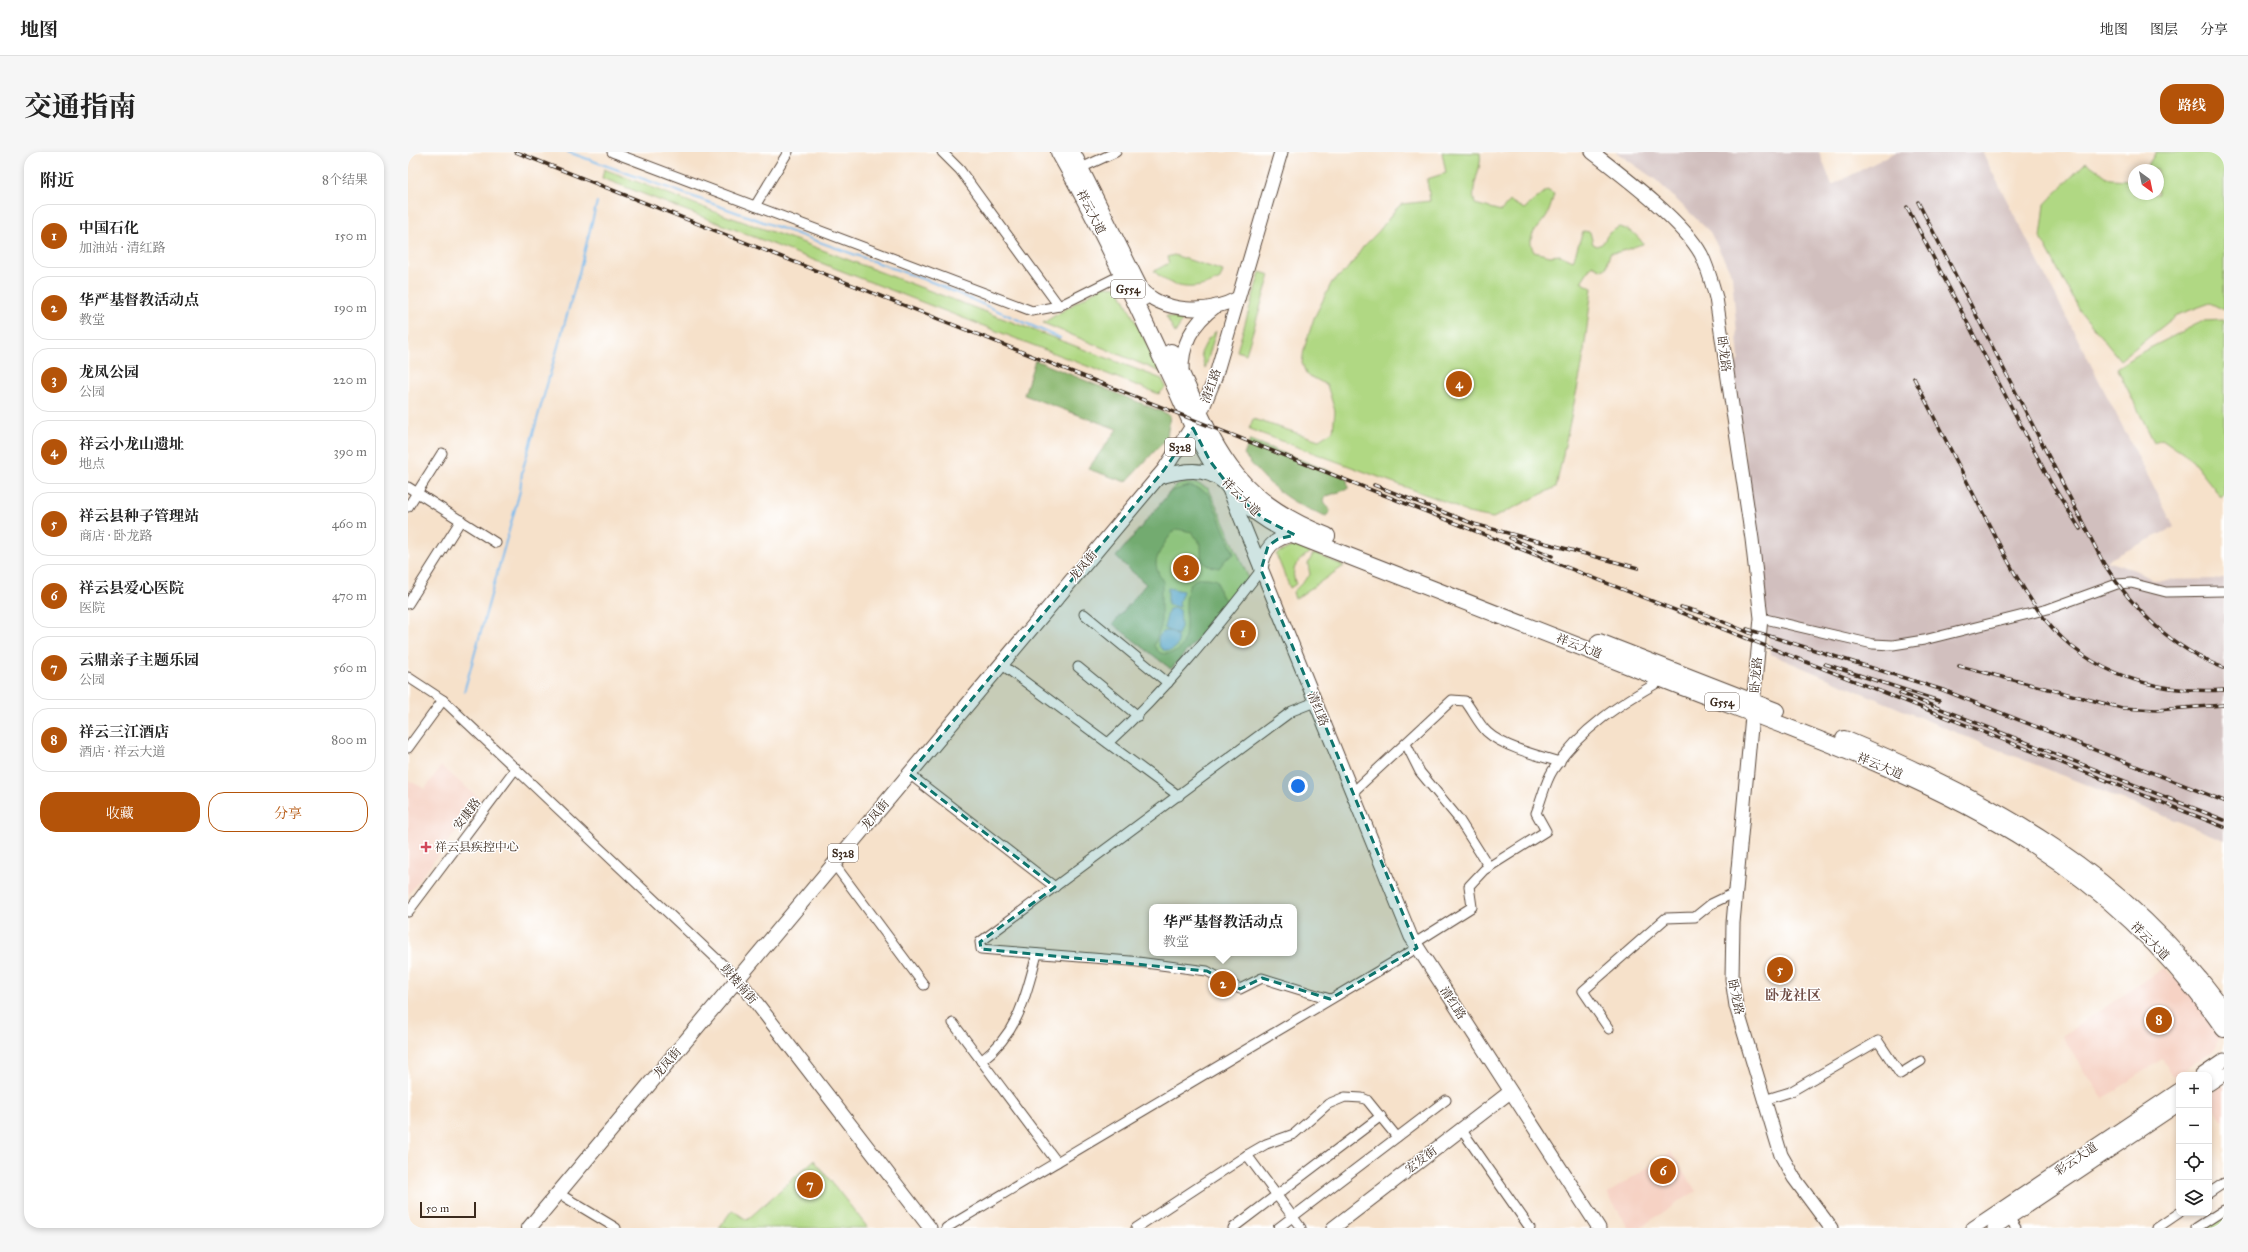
<!DOCTYPE html>
<html lang="zh">
<meta charset="utf-8">
<style>
body{margin:0;font-family:"IM FELL Great Primer","Noto Serif SC",serif;background:#f6f6f6;color:#222}
.controls{position:absolute;right:12px;bottom:12px;display:grid;overflow:hidden;border-radius:8px;box-shadow:0 2px 6px #0003}
.controls button{width:36px;height:36px;display:grid;place-items:center;padding:0;border:0;border-bottom:1px solid #e0e0e0;background:#fff;color:#222;font:20px sans-serif}
.compass{position:absolute;left:1720px;top:12px;width:36px;height:36px;border-radius:50%;background:#fff;box-shadow:0 2px 6px #0003;rotate:147deg}
.scale{position:absolute;left:12px;bottom:10px;width:56px;box-sizing:border-box;padding-left:4px;border:2px solid #3b2a1e;border-top:0;font-size:11px;line-height:14px;white-space:nowrap;color:#3b2a1e;-webkit-text-stroke:3px #fff;paint-order:stroke}
.you{position:absolute;left:890px;top:634px;width:14px;height:14px;margin:-10px;border:3px solid #fff;border-radius:50%;background:#1a73e8;box-shadow:0 0 0 6px #1a73e833}
.badge{display:grid;place-items:center;width:26px;height:26px;border-radius:50%;background:#b45309;color:#fff;font-size:13px;font-weight:700}
.pin{position:absolute;translate:-50% -50%;border:2px solid #fff;box-shadow:0 1px 4px #0006}
.popup{position:absolute;left:741px;top:752px;width:148px;height:52px;box-sizing:border-box;display:grid;place-content:center;border-radius:8px;background:#fff;filter:drop-shadow(0 1px 3px #0005);font-size:13px;white-space:nowrap;color:#767676}
.popup b{font-size:15px;color:#222}
.popup::after{content:'';position:absolute;left:50%;top:100%;margin-left:-8px;border:8px solid transparent;border-top-color:#fff}
.list{margin:0;padding:0;list-style:none}
h2{display:flex;justify-content:space-between;align-items:center;height:52px;margin:0;padding:0 16px;font-size:17px}
h2 small{font-size:13px;font-weight:400;color:#767676}
.list li{display:grid;grid-template-columns:26px 1fr auto;gap:12px;align-items:center;box-sizing:border-box;height:64px;margin:0 8px 8px;padding:0 8px;border:1px solid #e0e0e0;border-radius:16px}
.list b{display:block;font-size:15px;white-space:nowrap}
.list p{margin:0;font-size:13px;white-space:nowrap;color:#767676}
.list em{font-size:13px;font-style:normal;color:#767676}
.actions{display:flex;gap:8px;padding:12px 16px}
.actions a{flex:1;padding:9px 0;border:1px solid #b45309;border-radius:16px;text-align:center;font-size:14px;color:#b45309}
.actions .main{background:#b45309;color:#fff}
.icon{flex:none;width:22px;height:22px;fill:none;stroke:currentColor;stroke-width:2;stroke-linecap:round;stroke-linejoin:round}
.map{position:relative;flex:none;width:1816px;height:1076px;overflow:hidden;border-radius:16px}
header{display:flex;align-items:center;gap:24px;box-sizing:border-box;height:56px;padding:0 20px;background:#fff;border-bottom:1px solid #e0e0e0}
header strong{font-size:19px}
nav{display:flex;gap:22px;margin-inline-start:auto;font-size:14px}
.intro{display:flex;align-items:center;justify-content:space-between;box-sizing:border-box;height:96px;padding:0 24px}
h1{margin:0;font-size:28px}
.button{padding:10px 18px;border-radius:16px;background:#b45309;color:#fff;font-size:14px;font-weight:700}
main{display:flex;gap:24px;padding:0 24px}
aside{flex:1;background:#fff;border-radius:16px;box-shadow:0 2px 6px #0003}
.map>svg:first-child{display:block}
.built{fill:#f6d2c4}
.industrial{fill:#d1bfbe}
.green{fill:#b0d883;stroke:#768150}
.forest{fill:#8cb871;stroke:#647148}
.water{fill:#79bbee;stroke:#5a7286}
.lines{fill:none;stroke-linecap:round;stroke-linejoin:round}
.stream{stroke:#79bbee;stroke-width:2}
.street-casing{stroke:#574538;stroke-width:11}
.secondary-casing{stroke:#574538;stroke-width:15}
.primary-casing{stroke:#574538;stroke-width:16}
.highway-casing{stroke:#574538;stroke-width:18}
.street{stroke:#fff;stroke-width:9}
.secondary{stroke:#fff;stroke-width:13}
.primary{stroke:#fff;stroke-width:14}
.highway{stroke:#fff;stroke-width:16}
.rail-casing{stroke:#3b2a1e;stroke-width:3.5}
.rail{stroke:#fff;stroke-width:2;stroke-dasharray:6;stroke-linecap:butt}
.marked{fill:#0f766e;fill-opacity:0.2;stroke:#0f766e;stroke-width:3;stroke-dasharray:8 5;stroke-linejoin:round}
.poi-dot{fill:#d1495b;stroke:#fff;stroke-width:1.5}
.labels{text-anchor:middle;stroke-width:3;stroke-linejoin:round;paint-order:stroke}
.shield{fill:#fff;stroke:#766a62;stroke-width:1}
.shield-label{font-size:11px;font-weight:bold;fill:#3b2a1e}
.street-label{font-size:12px;fill:#3b2a1e;stroke:#fff}
.poi-label{font-size:12px;fill:#3b2a1e;stroke:#fff;text-anchor:start}
.quarter-label{font-size:14px;font-weight:bold;fill:#725048;stroke:#fff}
</style>
<header>
<strong>地图</strong>
<nav><a>地图</a><a>图层</a><a>分享</a></nav>
</header>
<div class="intro"><h1>交通指南</h1><a class="button">路线</a></div>
<main>
<aside>
<h2>附近<small>8个结果</small></h2>
<ul class="list">
<li><span class="badge">1</span><div><b>中国石化</b><p>加油站 · 清红路</p></div><em>150 m</em></li>
<li><span class="badge">2</span><div><b>华严基督教活动点</b><p>教堂</p></div><em>190 m</em></li>
<li><span class="badge">3</span><div><b>龙凤公园</b><p>公园</p></div><em>220 m</em></li>
<li><span class="badge">4</span><div><b>祥云小龙山遗址</b><p>地点</p></div><em>390 m</em></li>
<li><span class="badge">5</span><div><b>祥云县种子管理站</b><p>商店 · 卧龙路</p></div><em>460 m</em></li>
<li><span class="badge">6</span><div><b>祥云县爱心医院</b><p>医院</p></div><em>470 m</em></li>
<li><span class="badge">7</span><div><b>云鼎亲子主题乐园</b><p>公园</p></div><em>560 m</em></li>
<li><span class="badge">8</span><div><b>祥云三江酒店</b><p>酒店 · 祥云大道</p></div><em>800 m</em></li>
</ul>
<div class="actions"><a class="main">收藏</a><a>分享</a></div>
</aside>
<div class="map">
<svg width="1816" height="1076" viewBox="0 0 1816 1076">
<rect width="100%" height="100%" fill="#fff"/>
<filter id="ink" filterUnits="userSpaceOnUse"><feTurbulence type="fractalNoise" baseFrequency=".025" numOctaves="2"/><feDisplacementMap in="SourceGraphic" scale="8" xChannelSelector="R" yChannelSelector="G"/><feConvolveMatrix kernelMatrix="1 2 1 2 8 2 1 2 1" color-interpolation-filters="sRGB"/></filter>
<filter id="wash" filterUnits="userSpaceOnUse"><feTurbulence type="fractalNoise" baseFrequency=".012" numOctaves="4" result="noise"/><feDisplacementMap in="SourceGraphic" scale="16" xChannelSelector="R" yChannelSelector="G"/><feGaussianBlur stdDeviation="0.9" result="paint"/><feColorMatrix in="noise" values="0 0 0 0 0 0 0 0 0 0 0 0 0 0 0 0 0 1.4 0 .05"/><feComposite in="paint" operator="in"/></filter>
<g filter="url(#wash)">
<rect width="100%" height="100%" fill="#f6e1ca"/>
<g class="built">
<polygon points="33,614 72,647 0,743 0,628 17,637"/>
<polygon points="1756,816 1780,837 1812,885 1806,898 1766,925 1754,907 1695,947 1654,884"/>
<polygon points="1816,933 1816,970 1801,948 1801,943"/>
<polygon points="1263,1000 1288,1039 1231,1076 1221,1076 1199,1042"/>
</g>
<polygon class="industrial" points="1208,0 1411,0 1424,33 1488,0 1574,0 1766,375 1698,409 1727,418 1745,428 1816,427 1816,688 1561,586 1362,502 1326,217 1331,207 1324,123 1302,80 1248,28"/>
<g class="green">
<path d="M1034,0l38,1c3,16 -11,33 -5,51l26,7 9,-10 14,8 23,-19 7,4c-2,6 -3,13 -6,19 -7,15 -24,20 -14,39l16,4 10,-1 13,6 10,-30 7,1 3,12 3,2 6,-2 7,-11 10,-6c10,2 19,8 24,17 -12,3 -21,9 -33,9l-4,15 -4,2 -10,-5 -11,17 11,6 -10,78 -26,121 -63,31 -25,-5 -22,-11 -197,-73 4,-10 66,21 14,-9 2,-20 -8,-26 -21,-11 -4,-11 2,-14 10,-31 18,-36 17,-14 14,-21 16,-16 18,-23 5,-4 28,-3 -3,-22 19,-6z"/>
<polygon points="1748,0 1816,0 1816,158 1802,151 1769,163 1712,208 1672,159 1633,86 1637,52 1678,10 1702,27 1723,28 1726,26 1726,42 1750,42 1750,18 1737,18"/>
<polygon points="196,17 310,61 396,91 754,227 758,235 751,242 194,26"/>
<path d="M766,103l49,16 -3,8c-24,12 -46,12 -66,-8l15,-8 -2,-6z"/>
<polygon points="852,120 862,123 838,202 829,199"/>
<polygon points="695,134 710,135 753,220 635,171"/>
<polygon points="758,164 775,168 767,181"/>
<polygon points="1816,168 1816,342 1813,345 1782,306 1754,287 1746,290 1709,216 1734,200 1795,169"/>
<polygon points="808,179 797,217 793,201 800,187"/>
<polygon points="777,331 791,332 801,337 841,427 763,517 705,472 738,432 708,405 766,335"/>
<path d="M887,393l16,7c-13,8 -22,16 -15,32l-6,4 -14,-34z"/>
<polygon points="905,402 909,402 936,414 887,447 885,440 902,423 900,412"/>
<polygon points="406,1008 460,1076 311,1076 324,1058 339,1068"/>
<polygon points="1816,1063 1816,1076 1796,1076"/>
</g>
<g class="forest">
<polygon points="627,208 762,263 759,286 718,330 680,317 709,277 616,243"/>
<path d="M842,288l97,38 1,11 -21,7 -4,3 7,13 -4,4c-41,-15 -54,-28 -82,-61z"/>
<path d="M781,334l11,3 9,5 25,60 -9,6 -6,8c-21,-4 -17,-5 -18,-23l-9,-13 -15,-3c-7,4 -21,26 -21,34 0,7 4,14 8,20l-3,8v35l-7,20 6,7c54,10 -4,-91 57,-73l3,14 8,9 -57,66 -58,-45 33,-40 -30,-27 55,-66z"/>
</g>
<g class="water">
<polygon points="760,436 775,439 771,450 772,455 760,453"/>
<polygon points="768,456 772,458 773,475 770,483 756,476 761,457"/>
<circle cx="760" cy="489" r="10"/>
</g>
<g class="lines">
<g class="stream">
<polyline points="160,0 526,131 652,186"/>
<polyline points="56,540 112,339 114,320 171,121 189,50"/>
</g>
</g>
</g>
<g filter="url(#ink)">
<g class="lines">
<g class="street-casing">
<g id="street">
<polyline points="204,0 624,159 651,154 713,123"/>
<polyline points="534,0 552,18 651,154"/>
<polyline points="673,16 708,0"/>
<polyline points="347,54 380,0"/>
<polyline points="0,335 88,391"/>
<polyline points="0,355 34,301"/>
<polyline points="0,452 53,368"/>
<polyline points="676,462 760,531"/>
<polyline points="1353,466 1465,492 1485,493 1516,488 1640,457 1709,432 1723,431 1758,440 1816,439"/>
<polyline points="593,512 771,644"/>
<polyline points="670,515 730,564"/>
<polyline points="0,525 35,548 330,827"/>
<polyline points="907,550 884,559 572,790 573,797 722,809 799,819 832,837 854,826 922,847"/>
<path d="M700,591c57,-52 106,-112 153,-173"/>
<polyline points="998,592 1012,620 1050,666 1081,715"/>
<polyline points="0,596 35,548"/>
<polyline points="501,622 647,735"/>
<path d="M944,641l100,-93 13,1c8,10 13,22 22,31 16,15 52,24 73,30"/>
<polyline points="426,712 516,833"/>
<polyline points="0,760 108,616"/>
<path d="M1007,791l57,-36 -3,-21 15,-16 62,-39 -10,-18c6,-14 9,-31 17,-43 28,-42 68,-67 111,-91"/>
<polyline points="545,871 649,1010"/>
<polyline points="1201,877 1175,839 1258,766 1287,765 1303,752 1328,740"/>
<path d="M573,909c38,-29 44,-63 56,-107"/>
<polyline points="1356,948 1382,940 1470,889 1492,922 1513,909"/>
<polyline points="1053,977 1122,1076"/>
<polyline points="839,1003 893,1076"/>
<polyline points="150,1041 208,1076"/>
<polyline points="1801,1041 1816,1031"/>
<polyline points="1601,1066 1608,1076"/>
<polyline points="538,1076 1009,796"/>
<polyline points="728,1076 839,1003 858,992 886,982 920,952 937,945 954,946 959,948 989,985"/>
<polyline points="825,1076 973,964"/>
<polyline points="870,1076 1038,948"/>
<polyline points="1749,1076 1771,1061"/>
<polyline points="1788,1076 1816,1058"/>
</g>
</g>
<g class="secondary-casing">
<g id="secondary">
<path d="M1184,0c31,24 91,69 109,102 7,14 11,29 15,44l36,241 9,79 -28,305 -1,56 4,27 45,149 13,23 37,50"/>
<path d="M731,135c24,27 69,27 99,11"/>
<path d="M774,222c-1,-30 10,-50 34,-68"/>
<polyline points="794,269 792,263 807,226 873,0"/>
<polyline points="820,335 1003,785 1191,1076"/>
<path d="M853,418c2,-21 13,-33 34,-35"/>
<polyline points="330,827 522,1076"/>
<polyline points="1794,923 1816,908"/>
<polyline points="1801,932 1816,922"/>
<polyline points="925,1076 1102,940"/>
<polyline points="1565,1076 1771,938"/>
<polyline points="1586,1076 1771,952"/>
</g>
</g>
<g class="primary-casing">
<g id="primary">
<path d="M750,325c24,-6 46,-12 67,6"/>
<polyline points="121,1076 756,318 789,267"/>
</g>
</g>
<g class="highway-casing">
<g id="highway">
<path d="M651,0c41,72 75,148 110,222 18,37 31,76 57,109 19,24 42,40 69,52 127,50 254,99 380,149 121,47 248,90 357,160 75,48 141,112 192,185"/>
<polyline points="664,0 736,145"/>
<path d="M763,200c44,91 54,144 156,184"/>
<polyline points="1191,490 1368,559"/>
<path d="M1436,587c154,64 279,134 380,271"/>
</g>
</g>
<use href="#street" class="street"/>
<use href="#secondary" class="secondary"/>
<use href="#primary" class="primary"/>
<use href="#highway" class="highway"/>
<g class="rail-casing">
<g id="rail">
<polyline points="108,0 1816,675"/>
<path d="M1510,50l186,362c30,46 67,84 120,104"/>
<polyline points="1499,55 1643,331 1672,377"/>
<path d="M1506,226c23,45 46,90 69,135 19,36 38,77 64,109 44,53 111,72 177,68"/>
<polyline points="966,333 1066,372 1230,416"/>
<polyline points="1102,386 1144,404"/>
<polyline points="1273,455 1294,461 1344,482"/>
<polyline points="1339,477 1535,538 1816,649"/>
<polyline points="1417,512 1531,549"/>
<polyline points="1551,514 1714,556 1748,558 1816,553"/>
<polyline points="1492,541 1816,668"/>
</g>
</g>
<use href="#rail" class="rail"/>
</g>
</g>
<path class="marked" d="M785,276l17,33 25,33 29,25 31,16 -17,4 -10,7 -7,24 156,378 -87,51 -68,-21 -22,11 -33,-18 -226,-22 -1,-7 75,-55 -146,-113 255,-304z"/>
<path class="poi-dot" d="M16 689h4v4h4v4h-4v4h-4v-4h-4v-4h4z"/>
<g class="labels">
<g class="shield">
<rect x="703" y="128" width="34" height="18" rx="3"/>
<rect x="757" y="286" width="30" height="18" rx="3"/>
<rect x="1297" y="541" width="34" height="18" rx="3"/>
<rect x="420" y="692" width="30" height="18" rx="3"/>
</g>
<g class="shield-label">
<text x="720" y="141">G554</text>
<text x="772" y="299">S328</text>
<text x="1314" y="554">G554</text>
<text x="435" y="705">S328</text>
</g>
<g class="street-label">
<text transform="translate(683 60) rotate(63)" y="4">祥云大道</text>
<text transform="translate(1316 202) rotate(82)" y="4">卧龙路</text>
<text transform="translate(803 234) rotate(-70)" y="4">清红路</text>
<text transform="translate(833 345) rotate(45)" y="4">祥云大道</text>
<text transform="translate(675 414) rotate(-50)" y="4">龙凤街</text>
<text transform="translate(1171 494) rotate(21)" y="4">祥云大道</text>
<text transform="translate(1348 523) rotate(-85)" y="4">卧龙路</text>
<text transform="translate(910 557) rotate(68)" y="4">清红路</text>
<text transform="translate(1472 614) rotate(23)" y="4">祥云大道</text>
<text transform="translate(59 662) rotate(-53)" y="4">安康路</text>
<text transform="translate(467 663) rotate(-50)" y="4">龙凤街</text>
<text transform="translate(1742 789) rotate(45)" y="4">祥云大道</text>
<text transform="translate(331 832) rotate(49)" y="4">鼓楼南街</text>
<text transform="translate(1328 845) rotate(78)" y="4">卧龙路</text>
<text transform="translate(1045 851) rotate(57)" y="4">清红路</text>
<text transform="translate(259 911) rotate(-50)" y="4">龙凤街</text>
<text transform="translate(1668 1007) rotate(-34)" y="4">彩云大道</text>
<text transform="translate(1013 1008) rotate(-37)" y="4">宏发街</text>
</g>
<g class="poi-label">
<text x="27" y="699">祥云县疾控中心</text>
</g>
<g class="quarter-label">
<text x="1385" y="848">卧龙社区</text>
</g>
</g>
</svg>
<div class="controls">
<button>+</button>
<button>−</button>
<button><svg class="icon" aria-label="locate" viewBox="0 0 24 24"><circle cx="12" cy="12" r="6"/><path d="M12 2v4M12 18v4M2 12h4M18 12h4"/></svg></button>
<button><svg class="icon" aria-label="layers" viewBox="0 0 24 24"><path d="M12 4l9 5-9 5-9-5zM3 14l9 5 9-5"/></svg></button>
</div>
<svg class="compass" viewBox="-18 -18 36 36"><path d="M0-13l5 13h-10z" fill="#e53935"/><path d="M0 13l5-13h-10z" fill="#767676"/></svg>
<div class="scale">50 m</div>
<div class="you"></div>
<div class="pin badge" style="left:835px;top:481px">1</div>
<div class="pin badge" style="left:815px;top:832px">2</div>
<div class="popup"><b>华严基督教活动点</b>教堂</div>
<div class="pin badge" style="left:778px;top:416px">3</div>
<div class="pin badge" style="left:1051px;top:232px">4</div>
<div class="pin badge" style="left:1372px;top:818px">5</div>
<div class="pin badge" style="left:1255px;top:1019px">6</div>
<div class="pin badge" style="left:402px;top:1033px">7</div>
<div class="pin badge" style="left:1751px;top:868px">8</div>
</div>
</main>
